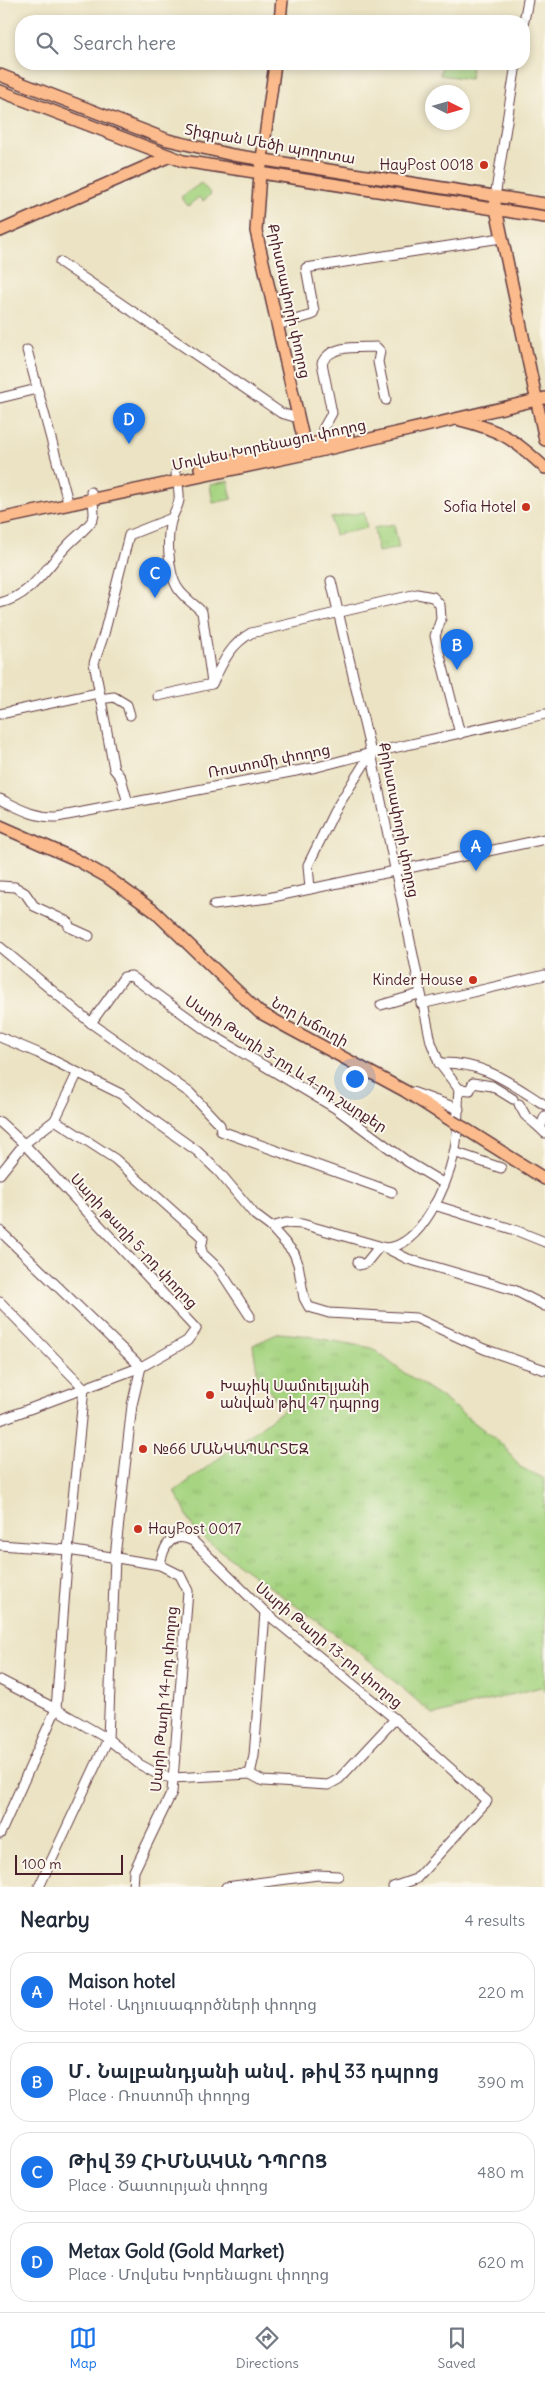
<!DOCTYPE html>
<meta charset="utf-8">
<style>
body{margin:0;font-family:Delius,"Noto Sans Armenian",sans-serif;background:#f6f6f7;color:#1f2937}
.compass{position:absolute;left:425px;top:85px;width:45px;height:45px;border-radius:50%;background:#fff;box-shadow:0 2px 8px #0003;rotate:95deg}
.scale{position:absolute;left:15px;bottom:12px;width:108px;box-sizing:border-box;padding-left:5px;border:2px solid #4a1f2b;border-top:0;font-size:14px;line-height:18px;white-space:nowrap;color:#4a1f2b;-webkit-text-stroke:4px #fbf7ec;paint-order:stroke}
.you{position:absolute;left:354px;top:1078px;width:18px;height:18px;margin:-12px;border:4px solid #fff;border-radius:50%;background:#1a73e8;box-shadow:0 0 0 8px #1a73e833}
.badge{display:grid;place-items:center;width:32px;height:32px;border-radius:50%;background:#1a73e8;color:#fff;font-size:16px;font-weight:700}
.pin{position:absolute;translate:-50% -41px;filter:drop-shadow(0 1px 2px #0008)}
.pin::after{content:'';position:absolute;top:26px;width:18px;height:15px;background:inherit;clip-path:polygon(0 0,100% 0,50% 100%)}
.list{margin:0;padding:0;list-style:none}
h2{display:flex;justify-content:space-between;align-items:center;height:65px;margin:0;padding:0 20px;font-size:21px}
h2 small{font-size:16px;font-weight:400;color:#747a83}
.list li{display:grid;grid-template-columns:32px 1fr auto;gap:15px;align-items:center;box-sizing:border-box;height:80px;margin:0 10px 10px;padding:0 10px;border:1px solid #e0e1e3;border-radius:20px}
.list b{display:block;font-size:19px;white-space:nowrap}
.list p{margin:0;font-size:16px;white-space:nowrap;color:#747a83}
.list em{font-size:16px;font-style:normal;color:#747a83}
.icon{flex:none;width:28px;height:28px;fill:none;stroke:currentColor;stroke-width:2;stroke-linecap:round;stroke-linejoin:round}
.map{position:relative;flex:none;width:545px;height:1887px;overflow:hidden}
.search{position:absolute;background:#fff;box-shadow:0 2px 8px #0003;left:15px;right:15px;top:15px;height:55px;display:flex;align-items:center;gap:12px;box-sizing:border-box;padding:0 18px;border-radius:20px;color:#747a83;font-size:19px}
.sheet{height:425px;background:#fff}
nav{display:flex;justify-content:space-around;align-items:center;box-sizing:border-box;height:70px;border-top:1px solid #e0e1e3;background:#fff;font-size:14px;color:#747a83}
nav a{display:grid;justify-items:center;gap:2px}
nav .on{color:#1a73e8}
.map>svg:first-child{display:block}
.grass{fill:url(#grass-tufts);stroke:#787a56}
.pitch{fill:#a6d481;stroke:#787a56}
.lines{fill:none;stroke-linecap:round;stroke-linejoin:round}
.minor-casing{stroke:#623c42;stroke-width:11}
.major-casing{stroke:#623c42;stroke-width:14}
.minor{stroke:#fff;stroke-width:9}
.major{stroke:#fbbb8c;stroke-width:11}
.major-bridge-casing{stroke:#623c42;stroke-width:14;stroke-linecap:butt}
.major-bridge{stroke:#fbbb8c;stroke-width:11}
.poi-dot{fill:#c8321e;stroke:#fbf7ec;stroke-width:2}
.labels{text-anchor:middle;stroke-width:4;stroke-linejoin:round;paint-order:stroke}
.street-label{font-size:15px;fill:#4a1f2b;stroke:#fbf7ec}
.poi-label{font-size:15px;fill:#4a1f2b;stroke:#fbf7ec;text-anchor:end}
</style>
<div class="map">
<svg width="545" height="1887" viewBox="0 0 545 1887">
<defs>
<pattern id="grass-tufts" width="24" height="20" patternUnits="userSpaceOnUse" patternTransform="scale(1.25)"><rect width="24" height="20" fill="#a6d481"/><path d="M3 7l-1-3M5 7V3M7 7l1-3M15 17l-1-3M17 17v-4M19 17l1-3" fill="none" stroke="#90b670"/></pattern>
</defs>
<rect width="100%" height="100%" fill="#fbf7ec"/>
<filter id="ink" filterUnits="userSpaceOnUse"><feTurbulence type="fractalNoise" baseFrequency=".02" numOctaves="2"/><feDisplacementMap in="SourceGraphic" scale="10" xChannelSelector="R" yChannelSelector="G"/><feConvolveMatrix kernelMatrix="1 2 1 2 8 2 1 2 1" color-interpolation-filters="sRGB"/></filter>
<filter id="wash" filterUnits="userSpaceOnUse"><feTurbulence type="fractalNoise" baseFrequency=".0096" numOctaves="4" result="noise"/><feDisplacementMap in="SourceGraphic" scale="20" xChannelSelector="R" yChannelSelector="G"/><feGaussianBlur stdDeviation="1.12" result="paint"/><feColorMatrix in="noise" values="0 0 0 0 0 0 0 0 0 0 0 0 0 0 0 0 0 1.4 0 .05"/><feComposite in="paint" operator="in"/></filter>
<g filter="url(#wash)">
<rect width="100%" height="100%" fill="#ebe3c3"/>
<g class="grass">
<polygon points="228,481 232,499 213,503 210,485"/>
<polygon points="394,524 399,548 378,552 374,528"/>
<polygon points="279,1333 301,1335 372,1348 400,1370 440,1396 502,1444 520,1467 545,1479 545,1691 541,1687 434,1715 358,1651 196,1533 175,1491 285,1409 258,1378 253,1345"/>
</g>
<g class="pitch">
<polygon points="442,64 472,64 470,79 440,75"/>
<polygon points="201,183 211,194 203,201 199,197 188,206 181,197"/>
<polygon points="364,512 367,528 335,535 331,518"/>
</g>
</g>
<g filter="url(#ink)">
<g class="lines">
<g class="minor-casing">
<g id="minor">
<polyline points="524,21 528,0"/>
<polyline points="495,197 516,64"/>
<polyline points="60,262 281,413 298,418"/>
<polyline points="277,325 312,315 314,311 306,268 501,238"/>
<polyline points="27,350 67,498"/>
<polyline points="0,398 37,389"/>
<path d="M321,441l2,-12 9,-16 -10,-50c9,-19 35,-15 54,-16l4,4 -2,11 8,38"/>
<path d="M176,473c1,9 4,18 3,27 -1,7 -5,12 -7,18 -6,17 -4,54 5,69 6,11 17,16 25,25l10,71"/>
<path d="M331,581l40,172 60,289 8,21 20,26c-2,21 0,44 -5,65 -7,30 -32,92 -68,94"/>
<path d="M0,603c32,-8 45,-34 66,-56 8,-9 21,-18 27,-28 3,-7 -1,-19 -2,-27"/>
<path d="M158,696l54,-12c11,-22 18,-39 39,-51l166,-39 16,3 7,8 1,14 -6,17 25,98"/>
<polyline points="100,699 114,697 127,705 130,715"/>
<polyline points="0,714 98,693"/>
<path d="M0,799c19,9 35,19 57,18l260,-50 54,-14 174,-39"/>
<polyline points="128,803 121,778 114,769 94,663 104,634 129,535 172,518"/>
<polyline points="0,886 15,887 25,893 34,906 68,922 69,927 89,936"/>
<polyline points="310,889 308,865 334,812 371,753"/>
<polyline points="214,905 268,898 545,839"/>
<polyline points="0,947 91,1023 190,1093 220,1125 221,1131 392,1192"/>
<polyline points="421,1004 545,975"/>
<polyline points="381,1005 419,994"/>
<polyline points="91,1023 124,977 131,976 211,1034 335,1108 408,1162 443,1183"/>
<polyline points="0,1037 38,1053 121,1094 149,1117 197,1151 219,1172 255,1215 271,1227 294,1253 298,1264 304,1298 309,1307 329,1313 416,1318 484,1349 545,1370"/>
<path d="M439,1063c46,-1 69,19 106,42"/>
<polyline points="459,1089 470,1090 473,1083 492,1086 513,1099"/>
<polyline points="412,1092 459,1109"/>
<polyline points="519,1104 525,1115 540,1128"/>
<polyline points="545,1116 540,1128 545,1133"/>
<polyline points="55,1120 115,1159 203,1238 201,1249 203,1254 219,1269 250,1316"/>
<polyline points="0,1122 24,1144 196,1329 187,1341 141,1367 0,1420"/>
<polyline points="454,1152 501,1168"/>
<polyline points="0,1174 24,1144 55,1120 77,1074"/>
<polyline points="434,1205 515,1230 545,1242"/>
<polyline points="271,1227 286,1223 302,1224 386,1248 408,1259 514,1290 545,1306"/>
<polyline points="0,1231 141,1367"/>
<polyline points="358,1262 359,1265 366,1263 379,1247"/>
<polyline points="0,1302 84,1388 68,1550 56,1709 0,1834"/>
<polyline points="0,1545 68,1550 160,1565 180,1575 188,1591 172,1792 134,1871 133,1887"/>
<path d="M160,1565c3,-18 11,-35 33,-24l72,71 130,107 92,82 -71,78 -23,8"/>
<polyline points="0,1680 56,1709 108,1739 139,1764 159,1775 172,1778 250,1774 263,1781 328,1785 339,1779 395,1719"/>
<polyline points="250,1774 254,1756 265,1612"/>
<polyline points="39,1887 108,1739 115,1557 132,1405 141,1367"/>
<polyline points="226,1887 318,1875 338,1876"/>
</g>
</g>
<g class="major-casing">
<g id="major">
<polyline points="280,21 282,0"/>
<polyline points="275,64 260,173 256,231 306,451"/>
<polyline points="0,75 168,140 233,155 545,204"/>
<polyline points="0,91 183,161 545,217"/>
<polyline points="495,204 545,440"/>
<polyline points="0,231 170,156"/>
<path d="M460,420c41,10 55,20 85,48"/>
<polyline points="200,468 348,436"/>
<polyline points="0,519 319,451 545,398"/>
<polyline points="0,826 75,859 107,877 154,911 259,1012 405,1091 452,1121"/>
<polyline points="464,1128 545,1179"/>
</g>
</g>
<use href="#minor" class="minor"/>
<use href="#major" class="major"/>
<g class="major-bridge-casing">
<polyline id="major-bridge" points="452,1121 464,1128"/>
</g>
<use href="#major-bridge" class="major-bridge"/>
</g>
</g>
<g class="poi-dot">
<circle cx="484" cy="165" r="5"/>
<circle cx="526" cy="507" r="5"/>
<circle cx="473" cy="980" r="5"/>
<circle cx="210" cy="1395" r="5"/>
<circle cx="143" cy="1449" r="5"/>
<circle cx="138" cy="1529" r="5"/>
</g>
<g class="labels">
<g class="street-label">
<text transform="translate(270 144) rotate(10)" y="5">Տիգրան Մեծի պողոտա</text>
<text transform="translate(289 301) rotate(78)" y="5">Քրիստափորի փողոց</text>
<text transform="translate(269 445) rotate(-12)" y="5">Մովսես Խորենացու փողոց</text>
<text transform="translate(269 761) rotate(-11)" y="5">Ռոստոմի փողոց</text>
<text transform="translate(399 820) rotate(79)" y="5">Քրիստափորի փողոց</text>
<text transform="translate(310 1022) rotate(29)" y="5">Նոր խճուղի</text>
<text transform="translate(286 1064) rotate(33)" y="5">Սարի Թաղի 3-րդ և 4-րդ շարքեր</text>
<text transform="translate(134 1241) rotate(47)" y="5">Սարի թաղի 5-րդ փողոց</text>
<text transform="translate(329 1645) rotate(40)" y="5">Սարի Թաղի 13-րդ փողոց</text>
<text transform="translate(164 1699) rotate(-85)" y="5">Սարի Թաղի 14-րդ փողոց</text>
</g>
<g class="poi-label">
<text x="474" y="170">HayPost 0018</text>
<text x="516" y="512">Sofia Hotel</text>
<text x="463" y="985">Kinder House</text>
<text x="220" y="1391" text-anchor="start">Խաչիկ Սամուելյանի<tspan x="220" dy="17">անվան թիվ 47 դպրոց</tspan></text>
<text x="153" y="1454" text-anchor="start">№66 ՄԱՆԿԱՊԱՐՏԵԶ</text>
<text x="148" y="1534" text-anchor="start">HayPost 0017</text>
</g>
</g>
</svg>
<svg class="compass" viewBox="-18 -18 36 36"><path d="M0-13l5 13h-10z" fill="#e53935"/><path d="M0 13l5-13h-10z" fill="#747a83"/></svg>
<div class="scale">100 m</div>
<div class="you"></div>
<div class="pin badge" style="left:476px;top:871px">A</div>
<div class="pin badge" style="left:457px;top:670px">B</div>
<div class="pin badge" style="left:155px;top:598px">C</div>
<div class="pin badge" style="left:129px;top:444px">D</div>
<div class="search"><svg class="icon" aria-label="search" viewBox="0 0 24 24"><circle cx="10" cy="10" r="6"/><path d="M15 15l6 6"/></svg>Search here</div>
</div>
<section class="sheet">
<h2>Nearby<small>4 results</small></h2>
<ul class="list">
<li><span class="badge">A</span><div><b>Maison hotel</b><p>Hotel · Աղյուսագործների փողոց</p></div><em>220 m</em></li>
<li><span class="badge">B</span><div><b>Մ․ Նալբանդյանի անվ․ թիվ 33 դպրոց</b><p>Place · Ռոստոմի փողոց</p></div><em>390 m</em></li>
<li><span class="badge">C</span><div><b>Թիվ 39 ՀԻՄՆԱԿԱՆ ԴՊՐՈՑ</b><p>Place · Ծատուրյան փողոց</p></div><em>480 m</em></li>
<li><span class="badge">D</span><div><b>Metax Gold (Gold Market)</b><p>Place · Մովսես Խորենացու փողոց</p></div><em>620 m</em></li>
</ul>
</section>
<nav>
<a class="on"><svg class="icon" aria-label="map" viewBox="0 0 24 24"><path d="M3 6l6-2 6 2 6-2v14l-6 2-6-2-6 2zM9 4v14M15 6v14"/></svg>Map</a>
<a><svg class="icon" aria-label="directions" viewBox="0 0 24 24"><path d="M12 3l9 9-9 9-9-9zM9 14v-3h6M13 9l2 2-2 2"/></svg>Directions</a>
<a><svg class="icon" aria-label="saved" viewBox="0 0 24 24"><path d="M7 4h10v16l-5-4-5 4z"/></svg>Saved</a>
</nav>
